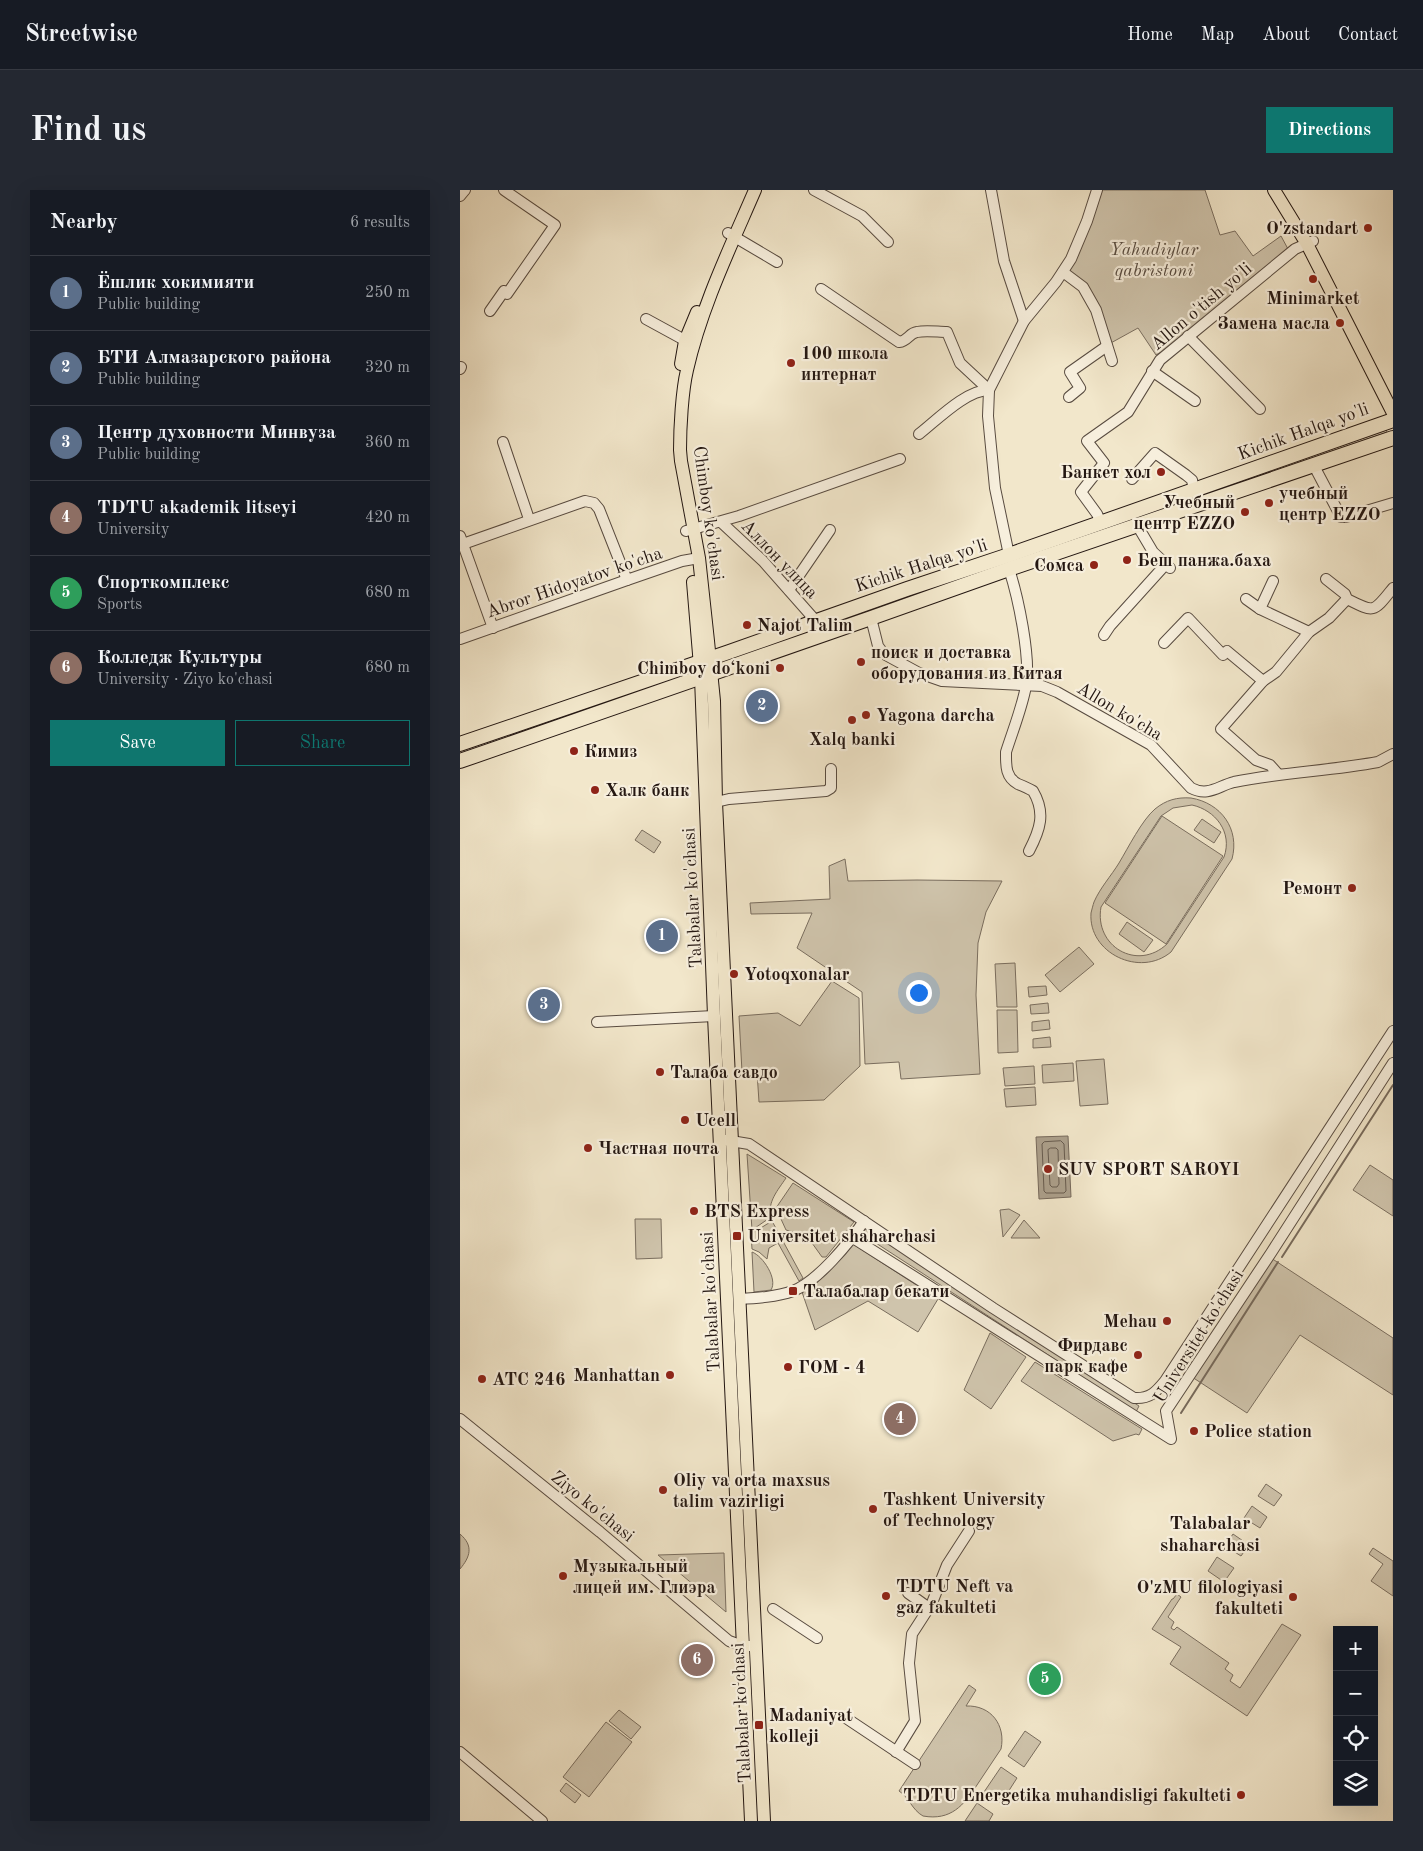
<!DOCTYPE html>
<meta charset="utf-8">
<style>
body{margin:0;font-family:"Old Standard TT",serif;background:#242831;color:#f1f3f6}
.controls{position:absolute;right:15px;bottom:15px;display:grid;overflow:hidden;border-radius:0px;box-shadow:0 5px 20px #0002}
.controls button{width:45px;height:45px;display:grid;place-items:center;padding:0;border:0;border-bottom:1px solid #363941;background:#171b24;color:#f1f3f6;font:25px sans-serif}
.you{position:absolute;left:458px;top:802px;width:18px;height:18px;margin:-12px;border:4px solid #fff;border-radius:50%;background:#1a73e8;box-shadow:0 0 0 8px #1a73e833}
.badge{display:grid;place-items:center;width:32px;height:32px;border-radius:50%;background:#0f766e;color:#fff;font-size:16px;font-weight:700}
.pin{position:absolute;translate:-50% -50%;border:2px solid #fff;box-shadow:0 1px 5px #0006}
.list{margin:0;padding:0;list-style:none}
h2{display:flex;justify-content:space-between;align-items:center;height:65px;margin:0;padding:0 20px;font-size:21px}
h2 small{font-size:16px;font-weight:400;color:#9ea1a6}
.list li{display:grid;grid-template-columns:32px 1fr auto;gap:15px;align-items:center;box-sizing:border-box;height:75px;padding:0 20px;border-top:1px solid #363941}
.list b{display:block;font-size:19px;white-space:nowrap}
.list p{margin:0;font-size:16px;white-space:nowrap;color:#9ea1a6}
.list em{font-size:16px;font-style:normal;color:#9ea1a6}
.actions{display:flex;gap:10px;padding:15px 20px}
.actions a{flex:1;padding:11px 0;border:1px solid #0f766e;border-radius:0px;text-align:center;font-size:18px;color:#0f766e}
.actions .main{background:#0f766e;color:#fff}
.icon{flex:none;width:28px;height:28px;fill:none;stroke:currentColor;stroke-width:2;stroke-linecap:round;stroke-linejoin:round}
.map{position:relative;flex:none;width:933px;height:1631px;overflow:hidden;border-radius:0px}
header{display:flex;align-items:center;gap:30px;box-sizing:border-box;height:70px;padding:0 25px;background:#171b24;border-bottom:1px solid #363941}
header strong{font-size:24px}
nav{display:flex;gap:28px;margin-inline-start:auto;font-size:18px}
.intro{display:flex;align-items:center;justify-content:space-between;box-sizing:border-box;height:120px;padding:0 30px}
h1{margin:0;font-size:35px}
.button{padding:12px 22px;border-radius:0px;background:#0f766e;color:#fff;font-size:18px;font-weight:700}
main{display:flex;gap:30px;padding:0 30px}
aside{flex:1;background:#171b24;border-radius:0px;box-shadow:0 5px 20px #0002}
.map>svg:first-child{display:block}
.green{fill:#cfc4ac;stroke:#7a6e5f;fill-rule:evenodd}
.water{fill:#aca08c;stroke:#76695b}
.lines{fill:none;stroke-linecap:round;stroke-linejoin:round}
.shore{stroke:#685c4f;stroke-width:1}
.stream{stroke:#76695b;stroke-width:2}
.minor-casing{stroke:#584b40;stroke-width:12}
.major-casing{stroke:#241712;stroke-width:14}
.highway-casing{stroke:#241712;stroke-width:16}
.minor{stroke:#f7efdd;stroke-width:10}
.major{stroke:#f2e7cb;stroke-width:12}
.highway{stroke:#f2e7cb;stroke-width:14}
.poi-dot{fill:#8f2418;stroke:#f7efdd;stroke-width:2}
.labels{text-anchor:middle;stroke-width:4.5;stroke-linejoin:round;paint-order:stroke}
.poi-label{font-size:18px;font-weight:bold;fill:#241712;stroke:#f7efdd;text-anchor:start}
.park-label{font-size:18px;font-style:italic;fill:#574b40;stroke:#f7efdd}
.street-label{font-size:18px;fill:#241712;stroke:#f7efdd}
.neighbourhood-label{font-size:19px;font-weight:bold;fill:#241712;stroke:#f7efdd}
</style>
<header>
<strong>Streetwise</strong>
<nav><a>Home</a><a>Map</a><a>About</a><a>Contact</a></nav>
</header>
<div class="intro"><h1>Find us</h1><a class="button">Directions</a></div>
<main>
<aside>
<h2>Nearby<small>6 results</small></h2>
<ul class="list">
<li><span class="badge" style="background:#5c6f8a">1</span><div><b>Ёшлик хокимияти</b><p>Public building</p></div><em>250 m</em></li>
<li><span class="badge" style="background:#5c6f8a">2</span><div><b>БТИ Алмазарского района</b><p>Public building</p></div><em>320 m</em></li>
<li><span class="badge" style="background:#5c6f8a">3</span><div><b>Центр духовности Минвуза</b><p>Public building</p></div><em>360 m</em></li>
<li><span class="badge" style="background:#8d6e63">4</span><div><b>TDTU akademik litseyi</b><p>University</p></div><em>420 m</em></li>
<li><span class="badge" style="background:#2e9e5b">5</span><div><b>Спорткомплекс</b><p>Sports</p></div><em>680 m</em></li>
<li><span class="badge" style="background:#8d6e63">6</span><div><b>Колледж Культуры</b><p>University · Ziyo ko'chasi</p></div><em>680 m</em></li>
</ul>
<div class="actions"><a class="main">Save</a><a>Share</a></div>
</aside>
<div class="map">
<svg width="933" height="1631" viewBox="0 0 933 1631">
<rect width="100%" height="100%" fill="#f2e7cb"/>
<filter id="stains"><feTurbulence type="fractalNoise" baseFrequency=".004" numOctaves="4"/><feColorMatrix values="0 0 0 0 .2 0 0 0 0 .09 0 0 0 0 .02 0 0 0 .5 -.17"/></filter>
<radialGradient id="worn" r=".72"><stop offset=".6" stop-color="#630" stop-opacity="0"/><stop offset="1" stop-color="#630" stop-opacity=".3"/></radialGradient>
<g class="green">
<polygon points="640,0 745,0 760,45 775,41 793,66 821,46 828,59 737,136 711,157 696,165 678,138 649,154 637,116 607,82"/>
<polygon points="925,238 927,242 457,405 455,401"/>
<polygon points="440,408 442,412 258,477 256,472"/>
<polygon points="220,483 222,488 29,554 27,553 26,551"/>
<path d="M731,608c30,5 49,31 41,61l-61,93c-31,26 -83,1 -80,-39 1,-4 2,-8 3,-11 6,-14 17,-26 25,-39 9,-15 23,-43 36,-54 11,-9 22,-12 36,-11zM732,615c23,5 41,27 32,52l-57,87c-30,28 -73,2 -66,-37l60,-91 12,-8z"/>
<polygon points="702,626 763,666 706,754 645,713"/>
<polygon points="742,629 761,642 754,653 734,640"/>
<polygon points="182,640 201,652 194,663 175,650"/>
<polygon points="385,669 388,691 457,690 542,691 526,722 518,753 516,805 520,884 441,889 439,872 405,874 402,802 337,758 352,723 291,724 290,713 370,709 369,676"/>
<polygon points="667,732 693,750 684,762 659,744"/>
<polygon points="619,757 634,774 600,802 585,785"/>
<polygon points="555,773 557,817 537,817 535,774"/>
<polygon points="372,791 399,808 400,876 364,910 299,912 297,882 282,882 279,826 318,823 340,836"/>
<polygon points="586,796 587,805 569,807 568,797"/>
<polygon points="588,813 589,823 571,824 570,815"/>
<polygon points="537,820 557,820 558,862 538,863"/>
<polygon points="589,830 590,839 572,841 572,832"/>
<polygon points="590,847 591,857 573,858 573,849"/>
<polygon points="644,869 648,914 620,916 616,871"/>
<polygon points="613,873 614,891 583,893 582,875"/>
<polygon points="574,876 575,894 545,896 543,878"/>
<polygon points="575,897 576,915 546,917 544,899"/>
<path d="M287,964l39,24c-8,12 -19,24 -15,39l-19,13z"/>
<polygon points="910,975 933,990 933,1026 893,1000"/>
<polygon points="333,993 394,1032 366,1067 362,1067 347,1046 326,1040 316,1018"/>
<polygon points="549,1019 560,1025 543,1047 540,1020"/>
<polygon points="175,1029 201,1029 202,1068 176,1069"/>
<polygon points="564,1030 580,1048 551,1048"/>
<polygon points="312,1031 343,1088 339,1091 318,1053 309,1058 307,1069 299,1062 292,1059 291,1044"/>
<polygon points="406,1038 679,1216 676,1222 402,1044"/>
<polygon points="393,1054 478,1109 458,1142 408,1111 355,1140 342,1102 362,1086"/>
<path d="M292,1062c11,4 26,27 19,38l-17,2z"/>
<polygon points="811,1068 933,1148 933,1205 840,1145 787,1223 732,1187"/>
<polygon points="530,1143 566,1167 531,1219 504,1200"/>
<polygon points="575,1172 682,1239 679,1245 676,1244 653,1251 561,1191"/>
<polygon points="806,1294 822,1305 814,1316 798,1306"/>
<polygon points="792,1316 807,1327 800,1338 784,1328"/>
<path d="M0,1344c14,12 10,23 0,35z"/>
<polygon points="773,1344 789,1355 781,1366 765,1356"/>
<polygon points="913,1358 933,1371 933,1406 911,1391 923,1374 909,1364"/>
<polygon points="264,1363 266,1422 198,1365"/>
<polygon points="757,1367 774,1378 764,1392 748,1381"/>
<polygon points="717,1404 721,1407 708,1427 714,1432 711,1438 714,1440 717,1437 769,1473 765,1479 773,1485 770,1491 780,1498 822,1434 841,1445 787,1526 710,1474 721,1457 692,1439 712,1409 713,1409"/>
<path d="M509,1495l7,5 -10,16c25,-1 40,19 35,43 -8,12 -16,24 -24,36 -13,20 -26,36 -54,31 -11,-6 -14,-19 -24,-25z"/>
<polygon points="159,1520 181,1537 171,1549 149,1531"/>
<polygon points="146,1532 172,1552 129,1607 103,1587"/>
<polygon points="565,1541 581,1552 564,1577 548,1566"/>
<polygon points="541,1577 557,1588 541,1613 524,1602"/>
<polygon points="106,1593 121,1605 115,1613 100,1601"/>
<polygon points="517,1613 533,1624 529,1631 505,1631"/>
</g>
<polygon class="water" points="608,946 611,1007 579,1009 576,947"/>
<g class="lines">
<g class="shore">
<polygon points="601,951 604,954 606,1001 604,1003 586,1003 584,1001 582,954 584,952"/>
<polygon points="591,958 596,958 598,960 599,994 597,997 592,997 590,995 588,960"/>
</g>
<g class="stream">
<polyline points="822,1067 933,895"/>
<polyline points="721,1223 818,1072"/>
</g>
<g class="minor-casing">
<g id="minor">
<polyline points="354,0 402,26 428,52"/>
<polyline points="531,0 544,71 564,131"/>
<polyline points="0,6 5,0"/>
<polyline points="268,43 317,72"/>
<polyline points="603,82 623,97 636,120 652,171"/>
<path d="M361,99l78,53c9,-1 10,-9 18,-10 9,-2 21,0 30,0l13,31 29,27"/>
<polyline points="30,121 44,101 47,104 95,35 44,0"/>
<polyline points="186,129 230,153"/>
<polyline points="728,146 800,219"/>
<polyline points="0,179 1,177"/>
<polyline points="692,181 735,211"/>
<polyline points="609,207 620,198 610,182 647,156"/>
<path d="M459,244c18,-14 47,-44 70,-44"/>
<polyline points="43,252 69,329"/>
<polyline points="853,274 881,327 886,327 933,313"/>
<polyline points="672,289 695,263 726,285 732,290 734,300"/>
<polyline points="261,332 303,371 355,430"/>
<polyline points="641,333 637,324 621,302 644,273 627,251 668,222 700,170 835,59 853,51"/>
<polyline points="677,335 693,362 710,378"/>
<polyline points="226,341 279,326 440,269"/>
<polyline points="0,346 33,438"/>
<polyline points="3,354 125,311 134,313 139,319 167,390"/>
<polyline points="549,365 535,298 528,226 529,200 564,131 596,92 611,69 627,31 637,0"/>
<path d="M549,379c9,28 22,88 17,117 -4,22 -13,44 -20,66 0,13 -1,25 12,32 5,2 10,4 15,7 13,22 7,39 -4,60"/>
<path d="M866,389l19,15 2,5c28,14 26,14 46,-11"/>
<polyline points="329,400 370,340"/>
<polyline points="786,409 800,419 849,442"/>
<polyline points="800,419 813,391"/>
<path d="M411,428l7,28 6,8 35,19 23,8 100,5 15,6 94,53 40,43c17,9 27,-2 43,-6 49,-10 96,-11 144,-20l15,-8"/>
<polyline points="644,445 650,436 706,374"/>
<polyline points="0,449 167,390 222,371 239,368"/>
<polyline points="704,453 728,428 763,465 767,461 803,491"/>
<polyline points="818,584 810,575 796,570 761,539 803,491 816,482 849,442 869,428 887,409"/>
<polyline points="256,612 269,609 366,601 371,598 371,579"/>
<polyline points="137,832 254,826"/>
<path d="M265,950l24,4 244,164 141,90c16,1 22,-6 31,-17l228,-350"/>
<polyline points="393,1048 711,1249 706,1221 811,1063 933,873"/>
<path d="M279,1109c18,-1 37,-2 54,-8 25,-10 56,-48 71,-70"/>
<polyline points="0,1229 140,1342 269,1451 283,1456 295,1456"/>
<polyline points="448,1403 469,1418"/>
<polyline points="313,1419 357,1448"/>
<polyline points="386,1528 455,1574"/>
<polyline points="0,1562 82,1631"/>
<polyline points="436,1562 455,1531 449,1473 452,1444 472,1413 487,1375 509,1341"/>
</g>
</g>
<g class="major-casing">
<g id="major">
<path d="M295,0c-25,58 -54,118 -68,180 -5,21 -7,58 -7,80l1,11 18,97 9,83 6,60 2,101 48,1019"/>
<polyline points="814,0 847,54 933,223"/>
<polyline points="221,174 225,151 237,122"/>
<polyline points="233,392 241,488 254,826 291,1631"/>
</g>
</g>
<g class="highway-casing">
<g id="highway">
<polyline points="0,554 269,462 447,399 549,365 933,230"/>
<polyline points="0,571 411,428 549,379 933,248"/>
</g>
</g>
<use href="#minor" class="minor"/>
<use href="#major" class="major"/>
<use href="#highway" class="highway"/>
</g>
<g class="poi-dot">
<circle cx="908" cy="38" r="5"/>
<circle cx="853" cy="89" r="5"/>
<circle cx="880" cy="133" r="5"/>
<circle cx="331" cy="173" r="5"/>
<circle cx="701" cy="282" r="5"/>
<circle cx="809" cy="313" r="5"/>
<circle cx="785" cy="322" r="5"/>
<circle cx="667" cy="370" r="5"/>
<circle cx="634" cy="375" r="5"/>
<circle cx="287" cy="435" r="5"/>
<circle cx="401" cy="472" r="5"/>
<circle cx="320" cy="478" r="5"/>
<circle cx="406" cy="525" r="5"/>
<circle cx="392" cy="530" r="5"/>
<circle cx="114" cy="561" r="5"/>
<circle cx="135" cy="600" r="5"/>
<circle cx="892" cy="698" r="5"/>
<circle cx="274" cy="784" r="5"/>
<circle cx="200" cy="882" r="5"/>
<circle cx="225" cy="930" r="5"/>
<circle cx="128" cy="958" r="5"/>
<circle cx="588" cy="979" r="5"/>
<circle cx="234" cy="1021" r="5"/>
<rect x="272" y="1041" width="10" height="10" rx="2.5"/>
<rect x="328" y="1096" width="10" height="10" rx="2.5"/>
<circle cx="707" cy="1131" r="5"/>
<circle cx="678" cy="1165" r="5"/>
<circle cx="328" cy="1177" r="5"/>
<circle cx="210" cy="1185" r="5"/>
<circle cx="22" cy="1189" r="5"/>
<circle cx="734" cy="1241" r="5"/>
<circle cx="203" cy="1300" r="5"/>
<circle cx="413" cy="1319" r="5"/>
<circle cx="103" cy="1386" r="5"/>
<circle cx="426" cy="1406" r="5"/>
<circle cx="833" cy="1407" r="5"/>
<rect x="294" y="1530" width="10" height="10" rx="2.5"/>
<circle cx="781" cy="1605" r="5"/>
</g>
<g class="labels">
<g class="poi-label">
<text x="898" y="44" text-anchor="end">O'zstandart</text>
<text x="853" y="114" text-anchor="middle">Minimarket</text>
<text x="870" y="139" text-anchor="end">Замена масла</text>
<text x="341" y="169">100 школа<tspan x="341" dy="21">интернат</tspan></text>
<text x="691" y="288" text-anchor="end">Банкет хол</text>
<text x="819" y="309">учебный<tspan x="819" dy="21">центр ЕZZO</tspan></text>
<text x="775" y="318" text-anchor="end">Учебный<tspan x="775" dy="21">центр EZZO</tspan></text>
<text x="677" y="376">Беш панжа.баха</text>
<text x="624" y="381" text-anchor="end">Сомса</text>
<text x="297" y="441">Najot Talim</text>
<text x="411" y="468">поиск и доставка<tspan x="411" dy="21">оборудования из Китая</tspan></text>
<text x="310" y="484" text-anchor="end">Chimboy doʻkoni</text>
<text x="416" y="531">Yagona darcha</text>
<text x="392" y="555" text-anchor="middle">Xalq banki</text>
<text x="124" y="567">Кимиз</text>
<text x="145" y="606">Халк банк</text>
<text x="882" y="704" text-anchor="end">Ремонт</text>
<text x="284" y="790">Yotoqxonalar</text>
<text x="210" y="888">Талаба савдо</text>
<text x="235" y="936">Ucell</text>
<text x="138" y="964">Частная почта</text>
<text x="598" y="985">SUV SPORT SAROYI</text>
<text x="244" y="1027">BTS Express</text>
<text x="287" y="1052">Universitet shaharchasi</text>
<text x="343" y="1107">Талабалар бекати</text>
<text x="697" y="1137" text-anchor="end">Mehau</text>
<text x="668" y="1161" text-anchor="end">Фирдавс<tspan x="668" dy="21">парк кафе</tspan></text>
<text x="338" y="1183">ГОМ - 4</text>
<text x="200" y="1191" text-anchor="end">Manhattan</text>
<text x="32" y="1195">АТС 246</text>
<text x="744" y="1247">Police station</text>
<text x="213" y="1296">Oliy va orta maxsus<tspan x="213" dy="21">talim vazirligi</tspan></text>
<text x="423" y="1315">Tashkent University<tspan x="423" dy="21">of Technology</tspan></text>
<text x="113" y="1382">Музыкальный<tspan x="113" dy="21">лицей им. Глиэра</tspan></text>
<text x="436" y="1402">TDTU Neft va<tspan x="436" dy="21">gaz fakulteti</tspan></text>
<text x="823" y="1403" text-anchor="end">O'zMU filologiyasi<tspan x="823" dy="21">fakulteti</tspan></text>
<text x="309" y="1531">Madaniyat<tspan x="309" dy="21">kolleji</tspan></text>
<text x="771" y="1611" text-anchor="end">TDTU Energetika muhandisligi fakulteti</text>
</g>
<g class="park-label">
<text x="694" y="65">Yahudiylar<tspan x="694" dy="21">qabristoni</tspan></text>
</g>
<g class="street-label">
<text transform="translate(741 116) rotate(-40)" y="6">Allon o'tish yo'li</text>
<text transform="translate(843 241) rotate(-20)" y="6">Kichik Halqa yo'li</text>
<text transform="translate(249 323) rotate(82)" y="6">Chimboy ko'chasi</text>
<text transform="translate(320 369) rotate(46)" y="6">Аллон улица</text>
<text transform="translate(461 375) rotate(-18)" y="6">Kichik Halqa yo'li</text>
<text transform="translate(114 392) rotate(-19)" y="6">Abror Hidoyatov ko'cha</text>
<text transform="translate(660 521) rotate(31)" y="6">Allon ko'cha</text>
<text transform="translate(232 708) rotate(-93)" y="6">Talabalar ko'chasi</text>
<text transform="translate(250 1112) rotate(-93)" y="6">Talabalar ko'chasi</text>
<text transform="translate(738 1146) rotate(-58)" y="6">Universitet ko'chasi</text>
<text transform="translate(133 1316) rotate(39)" y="6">Ziyo ko'chasi</text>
<text transform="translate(281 1523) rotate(-93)" y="6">Talabalar ko'chasi</text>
</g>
<g class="neighbourhood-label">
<text x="750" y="1339">Talabalar<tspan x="750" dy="22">shaharchasi</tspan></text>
</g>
</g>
<rect width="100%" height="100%" filter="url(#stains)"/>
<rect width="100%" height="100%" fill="url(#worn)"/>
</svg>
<div class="controls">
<button>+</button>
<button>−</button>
<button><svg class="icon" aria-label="locate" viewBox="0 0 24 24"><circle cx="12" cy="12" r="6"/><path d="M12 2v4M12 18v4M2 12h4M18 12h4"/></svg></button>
<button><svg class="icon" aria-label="layers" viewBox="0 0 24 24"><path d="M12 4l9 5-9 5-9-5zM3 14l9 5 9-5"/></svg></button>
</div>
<div class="you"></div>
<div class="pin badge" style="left:202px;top:746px;background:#5c6f8a">1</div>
<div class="pin badge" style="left:302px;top:516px;background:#5c6f8a">2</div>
<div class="pin badge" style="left:84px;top:815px;background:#5c6f8a">3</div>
<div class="pin badge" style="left:440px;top:1229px;background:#8d6e63">4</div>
<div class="pin badge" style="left:585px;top:1489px;background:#2e9e5b">5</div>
<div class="pin badge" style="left:237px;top:1470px;background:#8d6e63">6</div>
</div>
</main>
